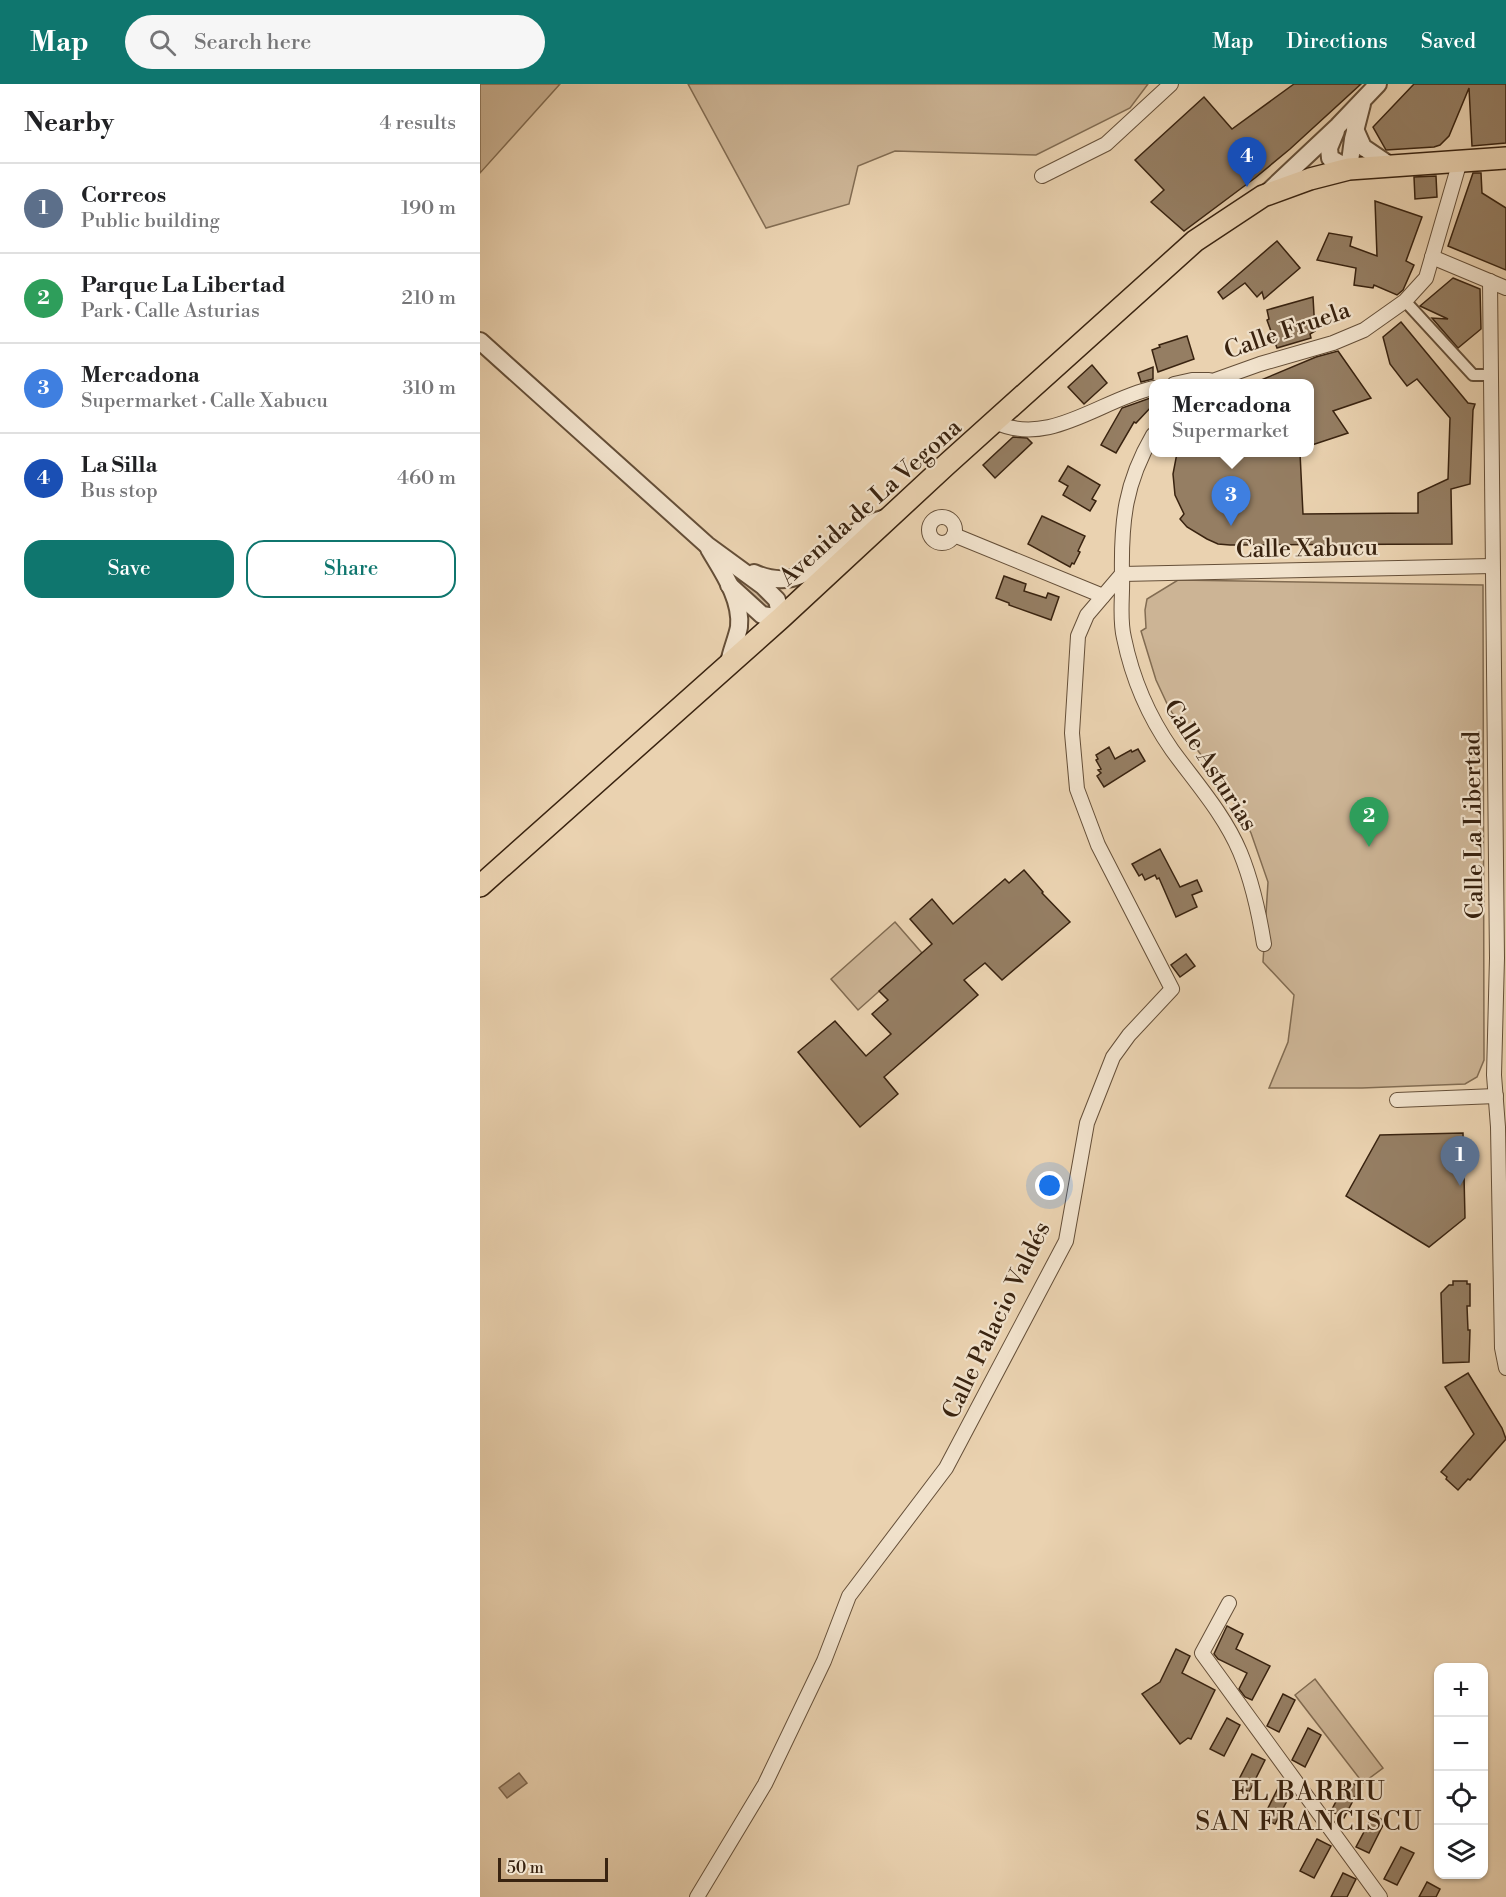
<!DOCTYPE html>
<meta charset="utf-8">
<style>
body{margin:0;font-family:"Libre Bodoni",serif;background:#f6f6f6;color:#202124}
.controls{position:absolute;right:18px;bottom:18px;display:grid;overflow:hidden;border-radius:12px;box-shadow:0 2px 4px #0004}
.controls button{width:54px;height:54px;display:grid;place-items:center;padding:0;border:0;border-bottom:2px solid #e0e0e0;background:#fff;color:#202124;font:30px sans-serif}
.scale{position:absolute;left:18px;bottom:15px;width:110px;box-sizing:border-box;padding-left:6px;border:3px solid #392310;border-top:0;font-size:16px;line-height:21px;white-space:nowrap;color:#392310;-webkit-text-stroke:4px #f1e2cc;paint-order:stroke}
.you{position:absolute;left:570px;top:1102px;width:21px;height:21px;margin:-15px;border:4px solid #fff;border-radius:50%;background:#1a73e8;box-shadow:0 0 0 9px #1a73e833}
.badge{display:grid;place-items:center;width:39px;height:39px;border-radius:50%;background:#0f766e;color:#fff;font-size:20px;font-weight:700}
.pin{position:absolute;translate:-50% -50px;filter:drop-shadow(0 2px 3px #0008)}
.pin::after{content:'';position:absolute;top:32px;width:21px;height:18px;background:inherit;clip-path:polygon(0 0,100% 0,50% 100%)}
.popup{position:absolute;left:669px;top:295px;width:165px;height:78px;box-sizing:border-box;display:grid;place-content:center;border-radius:12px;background:#fff;filter:drop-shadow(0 2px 4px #0005);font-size:20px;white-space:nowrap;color:#757577}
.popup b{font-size:22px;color:#202124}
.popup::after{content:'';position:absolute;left:50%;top:100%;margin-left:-12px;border:12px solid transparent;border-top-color:#fff}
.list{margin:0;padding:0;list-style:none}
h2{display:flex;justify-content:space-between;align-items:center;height:78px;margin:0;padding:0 24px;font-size:26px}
h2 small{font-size:20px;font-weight:400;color:#757577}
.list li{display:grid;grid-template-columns:39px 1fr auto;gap:18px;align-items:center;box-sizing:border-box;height:90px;padding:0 24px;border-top:2px solid #e0e0e0}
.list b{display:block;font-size:22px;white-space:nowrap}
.list p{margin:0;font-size:20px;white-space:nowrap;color:#757577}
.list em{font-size:20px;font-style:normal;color:#757577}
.actions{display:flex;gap:12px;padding:18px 24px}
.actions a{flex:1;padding:14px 0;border:2px solid #0f766e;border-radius:18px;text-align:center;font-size:21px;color:#0f766e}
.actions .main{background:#0f766e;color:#fff}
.icon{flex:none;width:33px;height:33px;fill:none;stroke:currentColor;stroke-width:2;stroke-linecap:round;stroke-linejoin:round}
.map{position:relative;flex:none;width:1026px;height:1813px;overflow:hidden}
header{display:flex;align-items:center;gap:36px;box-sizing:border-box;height:84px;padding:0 30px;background:#0f766e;color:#fff}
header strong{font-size:28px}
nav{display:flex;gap:33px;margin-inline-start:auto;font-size:21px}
.search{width:420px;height:54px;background:#f6f6f6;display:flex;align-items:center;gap:15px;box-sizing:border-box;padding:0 21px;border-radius:33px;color:#757577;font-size:22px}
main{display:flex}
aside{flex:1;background:#fff}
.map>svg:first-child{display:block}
.green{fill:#ccb495;stroke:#826c52;stroke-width:1.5}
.water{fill:#ae967a;stroke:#7f6850;stroke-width:1.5}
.building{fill:#957e63;stroke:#392310;stroke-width:1.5}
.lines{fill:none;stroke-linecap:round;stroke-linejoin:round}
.pedestrian-casing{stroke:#654f38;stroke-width:14}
.minor-casing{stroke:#654f38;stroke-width:16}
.tertiary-casing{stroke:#654f38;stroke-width:20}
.primary-casing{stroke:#392310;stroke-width:24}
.pedestrian{stroke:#f1e2cc;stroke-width:10}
.minor{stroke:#f1e2cc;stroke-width:14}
.tertiary{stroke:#f1e2cc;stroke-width:16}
.primary{stroke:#ead2b0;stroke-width:21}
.labels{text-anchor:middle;stroke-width:4.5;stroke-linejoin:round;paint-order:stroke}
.street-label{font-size:24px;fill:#392310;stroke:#f1e2cc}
.neighbourhood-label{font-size:26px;letter-spacing:1.5px;fill:#392310;stroke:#f1e2cc}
</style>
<header>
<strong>Map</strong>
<div class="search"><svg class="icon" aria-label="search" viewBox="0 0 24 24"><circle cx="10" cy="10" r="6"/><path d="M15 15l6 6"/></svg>Search here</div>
<nav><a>Map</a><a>Directions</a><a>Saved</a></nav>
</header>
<main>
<aside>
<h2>Nearby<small>4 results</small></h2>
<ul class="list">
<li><span class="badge" style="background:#5c6f8a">1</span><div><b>Correos</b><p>Public building</p></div><em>190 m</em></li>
<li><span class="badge" style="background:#2e9e5b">2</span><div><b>Parque La Libertad</b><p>Park · Calle Asturias</p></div><em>210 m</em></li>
<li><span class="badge" style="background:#3f7fe0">3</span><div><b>Mercadona</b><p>Supermarket · Calle Xabucu</p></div><em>310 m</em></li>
<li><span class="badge" style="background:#1a4fb4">4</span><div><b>La Silla</b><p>Bus stop</p></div><em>460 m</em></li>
</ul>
<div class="actions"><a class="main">Save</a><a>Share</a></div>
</aside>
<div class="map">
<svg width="1026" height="1813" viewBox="0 0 1026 1813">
<rect width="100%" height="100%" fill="#ead2b0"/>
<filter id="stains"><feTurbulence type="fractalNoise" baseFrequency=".00333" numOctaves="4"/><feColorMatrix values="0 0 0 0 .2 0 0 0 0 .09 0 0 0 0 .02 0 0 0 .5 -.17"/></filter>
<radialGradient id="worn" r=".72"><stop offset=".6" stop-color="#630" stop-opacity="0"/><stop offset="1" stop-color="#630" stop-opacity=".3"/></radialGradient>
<g class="green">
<polygon points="0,0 80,0 0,89"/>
<polygon points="208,0 668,0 650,24 556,71 415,67 378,82 369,120 286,144"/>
<polygon points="249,485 288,515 292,525 284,526 250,491"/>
<polygon points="698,496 1003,501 1004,976 997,993 985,1000 882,1004 789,1004 808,958 814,911 783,878 788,798 771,749 744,701 706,651 689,624 676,596 661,547 666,544 665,526 667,515"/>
<polygon points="415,838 442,869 378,926 351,895"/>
<polygon points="835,1595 903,1684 883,1699 815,1611"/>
</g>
<polygon class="water" points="39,1689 47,1699 27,1714 19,1704"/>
<g class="building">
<polygon points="814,0 881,0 810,65 775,94 704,147 671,118 684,106 655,76 724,13 752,45"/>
<polygon points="934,0 1026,0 1026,59 992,62 989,4 969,52 960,61 954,63 906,66 893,43"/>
<polygon points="993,89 1001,89 1002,109 1026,124 1026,186 968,162"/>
<polygon points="956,92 957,113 935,115 934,93"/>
<polygon points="895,117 942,133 926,177 934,181 923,206 917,211 894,201 893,204 874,201 876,184 837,176 849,149 872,153 870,162 897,172"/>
<polygon points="797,157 820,184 784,215 782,208 777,213 765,199 743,215 738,208"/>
<polygon points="973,194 1000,205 1001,245 978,264 952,234 968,235 940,222"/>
<polygon points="833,213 835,247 830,250 831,254 797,264 787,236 789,235 787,226"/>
<polygon points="921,238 988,319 995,320 993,326 990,400 971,405 972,460 750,461 738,460 727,455 707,443 700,435 704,430 695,411 693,390 697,369 820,369 823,430 938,429 938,409 968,395 970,334 937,295 927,302 910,280 903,253"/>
<polygon points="707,252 714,275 678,288 672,266 680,263 679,261"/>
<polygon points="858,267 891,314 853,327 868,349 829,362 829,300 774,299 836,273"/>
<polygon points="612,281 627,299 604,320 588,303"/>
<polygon points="673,283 673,295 661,298 658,289"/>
<polygon points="673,313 673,325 671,323 656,339 654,338 636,369 621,361 642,324"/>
<polygon points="533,353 547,354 552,359 515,394 503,381"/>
<polygon points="588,382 620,401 612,415 616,417 610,427 583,411 588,402 579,397"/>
<polygon points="562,432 605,452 598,467 600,468 594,480 592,479 590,483 548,460"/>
<polygon points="524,492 546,500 544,507 566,514 568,509 579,513 571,536 529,521 529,519 516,514"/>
<polygon points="629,663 635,675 651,666 652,668 658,665 665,677 624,703 617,692 621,689 618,686 621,685 616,676 618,675 616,671"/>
<polygon points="680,765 700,803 717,796 722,807 712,811 717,823 696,833 679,794 677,795 675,791 665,796 662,790 659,792 652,780"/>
<polygon points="544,786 563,808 562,809 590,838 522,896 505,879 484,896 498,911 404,993 418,1010 380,1043 318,968 355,937 386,972 411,950 392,930 408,916 399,907 452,860 430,835 452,815 473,840 525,795 529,799"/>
<polygon points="706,870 715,882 700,893 691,881"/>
<polygon points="983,1049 985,1134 949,1163 866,1112 900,1051"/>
<polygon points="973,1197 987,1197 987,1200 990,1200 990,1222 987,1222 988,1246 990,1246 989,1278 963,1279 961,1209 969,1201 973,1201"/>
<polygon points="988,1289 1022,1344 1026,1355 990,1396 988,1395 978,1406 966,1395 967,1393 961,1388 994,1350 965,1303"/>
<polygon points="747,1542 763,1550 756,1565 790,1582 772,1616 765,1613 759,1605 767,1589 738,1575 734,1570"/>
<polygon points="696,1565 710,1572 702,1589 735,1606 711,1655 708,1654 700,1660 662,1610 680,1598"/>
<polygon points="803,1610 815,1616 799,1648 787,1642"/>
<polygon points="747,1634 760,1641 744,1672 730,1665"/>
<polygon points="828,1644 841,1651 825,1683 812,1676"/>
<polygon points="772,1670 785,1676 769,1708 756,1701"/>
<polygon points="867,1697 880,1703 864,1734 851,1727"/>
<polygon points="799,1702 811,1709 795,1740 783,1734"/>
<polygon points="893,1731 905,1737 889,1769 876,1763"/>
<polygon points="837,1755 851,1762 834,1794 820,1787"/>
<polygon points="921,1763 934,1769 917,1801 904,1795"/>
<polygon points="863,1789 876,1795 867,1813 851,1813"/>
<polygon points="947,1798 960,1805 956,1813 939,1813"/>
</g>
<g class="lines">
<g class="pedestrian-casing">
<polyline id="pedestrian" points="925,217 993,291 1011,291"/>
</g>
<g class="minor-casing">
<g id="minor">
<polyline points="562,92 626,60 691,0"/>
<polyline points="952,173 1026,204"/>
<polyline points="1010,197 1017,874 1014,991 1018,1043 1022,1264 1026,1284"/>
<polyline points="694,300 712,296 729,296"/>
<polyline points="724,300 780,280 853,259 884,246 925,217 946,194 980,77"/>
<path d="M515,338c54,26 107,-23 158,-34"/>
<path d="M673,351c-28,48 -32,86 -31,140 1,20 -3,43 2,63 8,39 25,79 48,112 24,33 52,64 68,102 12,29 19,61 24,92"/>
<circle cx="462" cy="446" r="13"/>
<polyline points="474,451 623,512"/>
<polyline points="642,490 1012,482"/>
<polyline points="917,1016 1016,1012"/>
<polyline points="749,1519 722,1569 900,1813"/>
<polyline points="217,1813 285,1700 344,1577 369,1512 466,1384 586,1157 607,1039 633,973 649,951 692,905 618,761 597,705 592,649 598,552 607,531 642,490"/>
</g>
</g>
<g class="tertiary-casing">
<g id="tertiary">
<polyline points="875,45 883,63 911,82"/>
<polyline points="856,47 849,64 850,74 869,85 873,55 882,20"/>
<polyline points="788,108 858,42 898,0"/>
<polyline points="0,257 227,461 283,502 297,516 301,534 282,531 249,501"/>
<path d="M229,465c13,22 33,50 30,78 -2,11 -8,24 -10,36"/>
<path d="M274,489c55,24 72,-27 113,-48 6,-3 12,-5 18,-7"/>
</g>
</g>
<g class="primary-casing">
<polyline id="primary" points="0,802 301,534 466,381 715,157 783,112 830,95 869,85 1026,74"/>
</g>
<use href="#pedestrian" class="pedestrian"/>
<use href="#minor" class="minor"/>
<use href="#tertiary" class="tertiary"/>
<use href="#primary" class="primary"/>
</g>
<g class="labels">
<g class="street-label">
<text transform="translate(807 246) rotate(-19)" y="8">Calle Fruela</text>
<text transform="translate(390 418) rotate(-42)" y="8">Avenida de La Vegona</text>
<text transform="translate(827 464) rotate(-1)" y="8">Calle Xabucu</text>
<text transform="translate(731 681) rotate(57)" y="8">Calle Asturias</text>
<text transform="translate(993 741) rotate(-91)" y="8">Calle La Libertad</text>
<text transform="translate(516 1236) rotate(-64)" y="8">Calle Palacio Valdés</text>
</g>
<g class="neighbourhood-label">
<text x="829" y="1716">EL BARRIU<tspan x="829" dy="30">SAN FRANCISCU</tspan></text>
</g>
</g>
<rect width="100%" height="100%" filter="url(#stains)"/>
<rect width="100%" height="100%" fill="url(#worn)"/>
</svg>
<div class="controls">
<button>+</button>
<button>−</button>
<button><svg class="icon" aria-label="locate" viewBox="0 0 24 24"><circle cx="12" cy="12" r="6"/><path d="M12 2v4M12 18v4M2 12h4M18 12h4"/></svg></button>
<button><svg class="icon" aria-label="layers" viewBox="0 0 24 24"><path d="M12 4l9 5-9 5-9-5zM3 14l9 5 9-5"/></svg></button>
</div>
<div class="scale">50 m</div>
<div class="you"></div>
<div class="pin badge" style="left:980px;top:1102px;background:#5c6f8a">1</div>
<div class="pin badge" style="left:889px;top:763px;background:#2e9e5b">2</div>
<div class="pin badge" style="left:751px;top:442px;background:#3f7fe0">3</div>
<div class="popup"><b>Mercadona</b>Supermarket</div>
<div class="pin badge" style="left:767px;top:103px;background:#1a4fb4">4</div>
</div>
</main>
